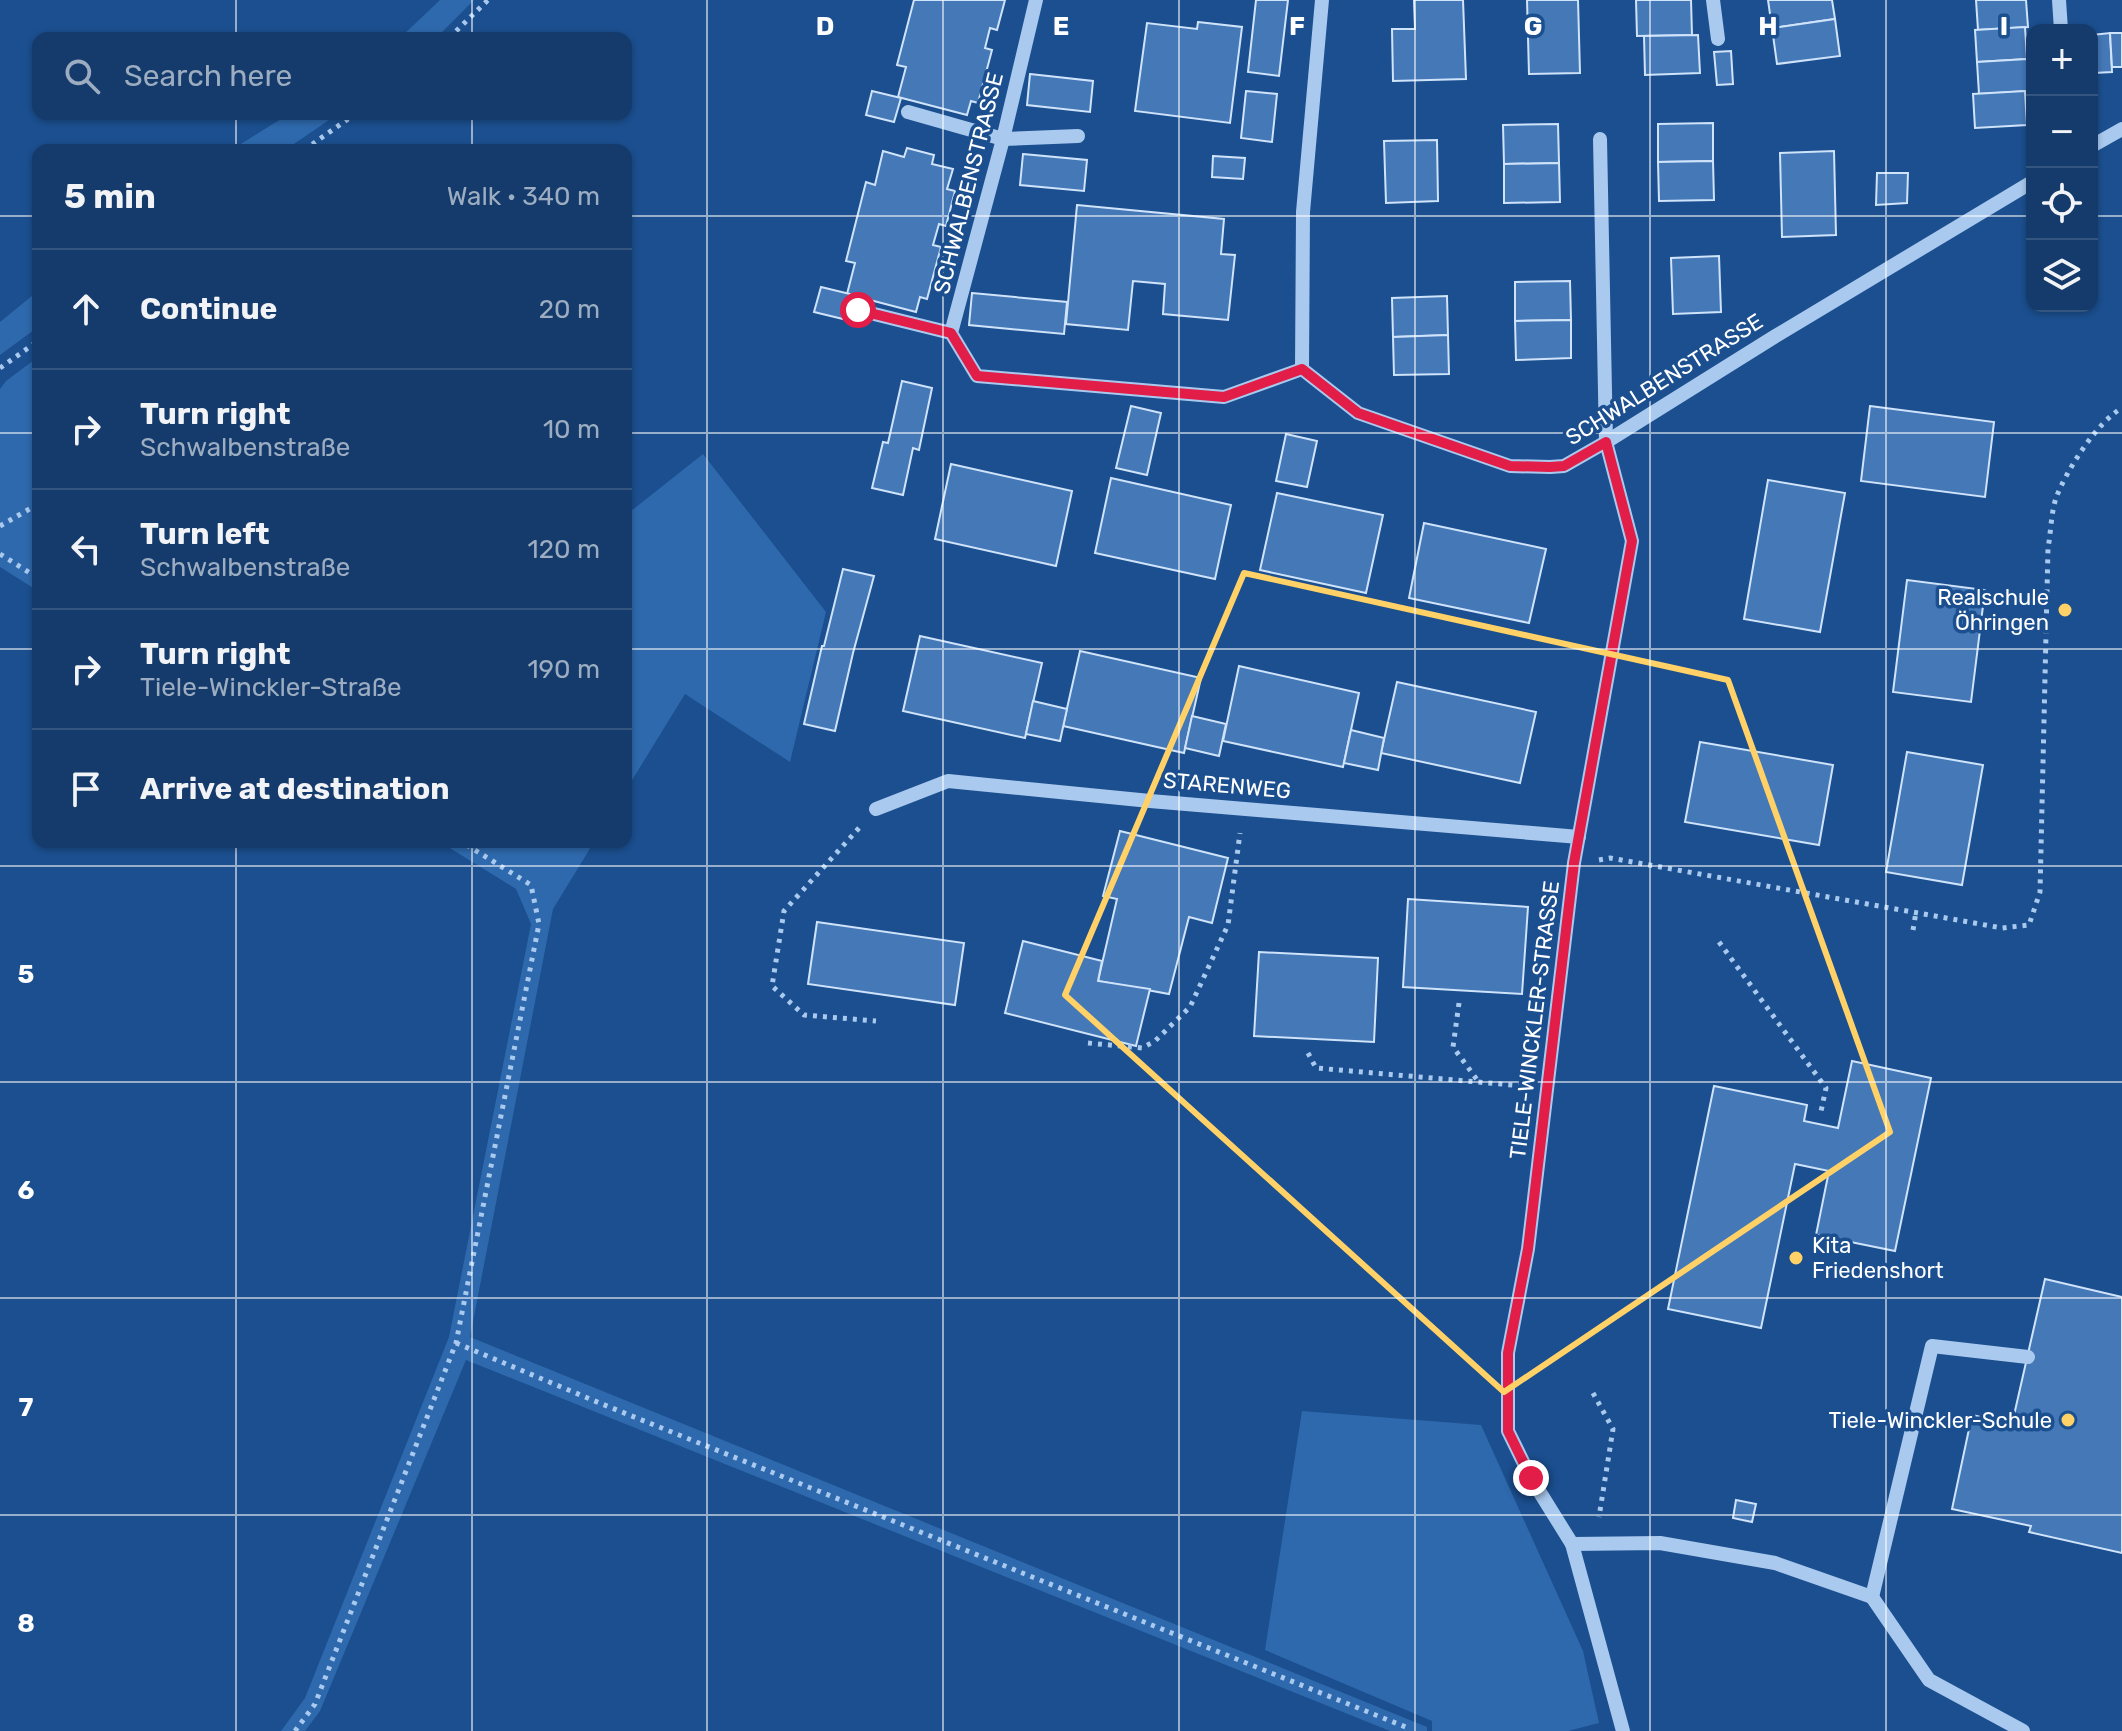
<!DOCTYPE html>
<meta charset="utf-8">
<style>
body{margin:0;font-family:Rubik,sans-serif;background:#1d4271;color:#f1f3f6}
.controls{position:absolute;right:24px;top:24px;display:grid;overflow:hidden;border-radius:16px;box-shadow:0 2px 6px #0004}
.controls button{width:72px;height:72px;display:grid;place-items:center;padding:0;border:0;border-bottom:2px solid #33557e;background:#143b6b;color:#f1f3f6;font:40px sans-serif}
.stop{position:absolute;width:24px;height:24px;margin:-18px;border:6px solid #e11d48;border-radius:50%;background:#fff}
.stop.end{background:#e11d48;border-color:#fff;box-shadow:0 2px 8px #0008}
.list{margin:0;padding:0;list-style:none}
h2{display:flex;justify-content:space-between;align-items:center;height:104px;margin:0;padding:0 32px;font-size:34px}
h2 small{font-size:26px;font-weight:400;color:#9dadc1}
.list li{display:grid;grid-template-columns:52px 1fr auto;gap:24px;align-items:center;box-sizing:border-box;height:120px;padding:0 32px;border-top:2px solid #33557e}
.list b{display:block;font-size:30px;white-space:nowrap}
.list p{margin:0;font-size:26px;white-space:nowrap;color:#9dadc1}
.list em{font-size:26px;font-style:normal;color:#9dadc1}
.icon{flex:none;width:44px;height:44px;fill:none;stroke:currentColor;stroke-width:2;stroke-linecap:round;stroke-linejoin:round}
.map{position:relative;flex:none;width:2122px;height:1731px;overflow:hidden}
.search{position:absolute;background:#143b6b;box-shadow:0 2px 6px #0004;left:32px;top:32px;width:600px;height:88px;display:flex;align-items:center;gap:20px;box-sizing:border-box;padding:0 28px;border-radius:16px;color:#9dadc1;font-size:30px}
.panel{position:absolute;background:#143b6b;box-shadow:0 2px 6px #0004;left:32px;top:144px;width:600px;height:704px;border-radius:16px}
.map>svg:first-child{display:block}
.green{fill:#2e69ad}
.building{fill:#4478b7;stroke:#cfe3fa;stroke-width:2}
.lines{fill:none;stroke-linecap:round;stroke-linejoin:round}
.path{stroke:#a9c9ee;stroke-width:5;stroke-dasharray:4 6;stroke-linecap:butt}
.minor{stroke:#a9c9ee;stroke-width:14}
.route{stroke:#e11d48;stroke-width:10}
.marked{fill:none;stroke:#ffd166;stroke-width:6;stroke-linejoin:round}
.grid{fill:none;stroke:#fff;stroke-width:2;stroke-opacity:0.55}
.poi-dot{fill:#ffd166;stroke:#1b4f8f;stroke-width:3}
.labels{text-anchor:middle;stroke-width:7;stroke-linejoin:round;paint-order:stroke}
.street-label{font-size:22px;fill:#fff;stroke:#1b4f8f}
.poi-label{font-size:22px;fill:#fff;stroke:#1b4f8f;text-anchor:end}
.grid-label{font-size:26px;text-anchor:middle;font-weight:bold;fill:#fff;stroke:#1b4f8f;stroke-width:7;stroke-linejoin:round;paint-order:stroke}
</style>
<div class="map">
<svg width="2122" height="1731" viewBox="0 0 2122 1731">
<rect width="100%" height="100%" fill="#1b4f8f"/>
<g class="green">
<polygon points="440,0 474,0 436,38 400,38"/>
<polygon points="289,114 338,114 285,150 231,150"/>
<polygon points="38,291 38,327 0,355 0,322"/>
<polygon points="38,357 38,591 0,567 0,389 6,381"/>
<polygon points="703,454 826,612 790,762 685,694 626,790 626,515"/>
<polygon points="440,842 594,842 553,909 470,1337 1427,1727 1427,1731 1390,1731 466,1360 320,1711 305,1731 281,1731 305,1698 449,1337 531,924 516,889"/>
<polygon points="1302,1411 1481,1425 1583,1651 1599,1723 1568,1731 1432,1731 1432,1721 1265,1650"/>
</g>
<g class="building">
<polygon points="914,0 1005,0 997,30 990,28 985,48 992,50 978,103 971,101 967,115 898,97 906,67 897,65"/>
<polygon points="1256,0 1288,0 1279,76 1248,72"/>
<polygon points="1414,0 1463,0 1466,79 1393,81 1392,29 1415,29"/>
<polygon points="1527,0 1578,0 1580,73 1529,74"/>
<polygon points="1636,0 1691,0 1692,35 1637,36"/>
<polygon points="1768,0 1832,0 1835,19 1772,28"/>
<polygon points="1976,0 2026,0 2028,27 1978,30"/>
<polygon points="1835,19 1840,56 1777,64 1772,28"/>
<polygon points="1198,22 1242,27 1230,123 1135,111 1147,23 1197,29"/>
<polygon points="2025,27 2027,59 1977,62 1975,30"/>
<polygon points="2110,33 2112,72 2094,73 2092,35"/>
<polygon points="2110,33 2122,33 2122,67 2112,67"/>
<polygon points="1698,35 1700,73 1645,75 1644,36"/>
<polygon points="1731,51 1733,84 1717,85 1714,52"/>
<polygon points="2027,59 2028,91 1979,94 1977,62"/>
<polygon points="1030,74 1093,81 1090,112 1027,105"/>
<polygon points="872,91 901,98 894,122 866,115"/>
<polygon points="1246,91 1277,94 1272,142 1241,138"/>
<polygon points="2025,91 2027,125 1975,128 1973,94"/>
<polygon points="1713,123 1713,161 1658,162 1658,124"/>
<polygon points="1558,124 1559,163 1504,164 1503,125"/>
<polygon points="1437,140 1438,201 1386,203 1384,141"/>
<polygon points="907,148 934,155 932,164 953,169 947,189 955,191 946,226 939,224 933,245 941,247 927,299 920,297 916,312 847,294 855,263 846,261 866,182 875,185 883,151 904,157"/>
<polygon points="1834,151 1836,235 1782,237 1780,153"/>
<polygon points="1023,154 1087,160 1084,191 1020,185"/>
<polygon points="1213,156 1245,158 1243,179 1212,177"/>
<polygon points="1713,161 1714,200 1659,201 1658,162"/>
<polygon points="1559,163 1560,202 1504,203 1504,164"/>
<polygon points="1877,173 1908,173 1907,203 1876,205"/>
<polygon points="1077,205 1224,219 1221,254 1235,255 1228,320 1163,314 1165,284 1133,281 1128,330 1066,324"/>
<polygon points="1719,256 1721,312 1673,314 1671,258"/>
<polygon points="1570,281 1571,320 1515,321 1515,282"/>
<polygon points="821,287 850,294 843,319 814,312"/>
<polygon points="972,293 1067,302 1064,334 969,325"/>
<polygon points="1447,296 1448,335 1393,337 1392,298"/>
<polygon points="1571,320 1571,358 1516,360 1515,321"/>
<polygon points="1448,335 1449,374 1394,375 1393,337"/>
<polygon points="902,381 932,388 919,450 913,448 903,495 872,488 883,442 888,443"/>
<polygon points="1131,406 1161,413 1147,475 1116,468"/>
<polygon points="1870,406 1994,422 1985,497 1861,481"/>
<polygon points="1286,434 1317,441 1307,487 1276,481"/>
<polygon points="951,464 1072,491 1056,566 935,539"/>
<polygon points="1111,478 1231,505 1215,579 1095,553"/>
<polygon points="1768,480 1845,493 1820,632 1744,619"/>
<polygon points="1277,493 1383,515 1366,593 1260,570"/>
<polygon points="1424,523 1546,549 1529,623 1409,598"/>
<polygon points="843,569 874,576 853,653 835,731 804,724 822,646 824,646"/>
<polygon points="1907,580 1985,590 1971,702 1893,692"/>
<polygon points="920,636 1042,663 1025,738 903,711"/>
<polygon points="1080,651 1201,678 1184,753 1063,726"/>
<polygon points="1239,666 1359,693 1343,767 1223,741"/>
<polygon points="1397,682 1536,712 1520,783 1381,753"/>
<polygon points="1033,701 1067,709 1060,741 1026,734"/>
<polygon points="1192,716 1226,724 1219,756 1185,748"/>
<polygon points="1351,730 1384,738 1378,770 1344,763"/>
<polygon points="1700,742 1833,765 1819,845 1685,822"/>
<polygon points="1907,752 1983,765 1962,885 1886,872"/>
<polygon points="1120,831 1228,858 1212,923 1189,917 1169,994 1098,981 1117,899 1103,896"/>
<polygon points="1408,899 1528,907 1522,994 1403,987"/>
<polygon points="817,922 964,943 955,1005 808,984"/>
<polygon points="1023,941 1102,961 1098,981 1150,989 1136,1046 1005,1013"/>
<polygon points="1259,952 1378,958 1374,1042 1254,1036"/>
<polygon points="1852,1061 1931,1078 1895,1251 1816,1235 1829,1171 1795,1164 1761,1328 1668,1309 1714,1086 1807,1105 1804,1121 1838,1128"/>
<polygon points="2045,1279 2122,1297 2122,1553 2029,1532 2031,1526 1952,1509 1972,1415 2012,1424"/>
<polygon points="1736,1500 1756,1504 1752,1522 1733,1518"/>
</g>
<g class="lines">
<g class="path">
<polyline points="449,38 488,0"/>
<polyline points="304,150 355,114"/>
<polyline points="0,368 38,341"/>
<polyline points="0,526 38,504"/>
<polyline points="0,554 38,578"/>
<polyline points="859,828 784,911 772,986 804,1015 876,1021"/>
<path d="M1599,860l11,-2 392,70 27,-3 11,-33 8,-344c3,-16 3,-35 8,-50 10,-27 41,-76 66,-90"/>
<polyline points="1913,930 1916,912"/>
<polyline points="1719,942 1826,1088 1820,1116"/>
<polyline points="1459,1003 1453,1047 1478,1081"/>
<polyline points="1088,1043 1142,1048 1155,1041 1190,1007 1228,925 1240,833"/>
<polyline points="1308,1053 1316,1068 1524,1086"/>
<polyline points="456,1343 602,1404 1408,1728 1409,1731"/>
<polyline points="1593,1393 1613,1429 1599,1517"/>
<polyline points="295,1731 315,1704 456,1343 539,924 531,885 462,842"/>
</g>
<g class="minor">
<polyline points="1036,0 1003,139 951,333 977,376 1224,397 1302,369"/>
<polyline points="1322,0 1303,212 1302,369 1358,413 1510,466 1550,467 1564,466 1606,442 1774,337 2032,182"/>
<polyline points="1713,0 1718,39"/>
<polyline points="2059,0 2061,30"/>
<polyline points="908,112 1003,139 1078,136"/>
<polyline points="1600,139 1606,442 1632,541 1574,863 1528,1249 1508,1353 1508,1431 1531,1478 1572,1544 1623,1731"/>
<polyline points="2092,146 2122,129"/>
<polyline points="858,310 951,333"/>
<polyline points="876,809 948,781 1150,801 1579,837"/>
<polyline points="1572,1544 1660,1543 1775,1563 1872,1597 1929,1680 2023,1731"/>
<polyline points="1872,1597 1932,1346 2028,1357"/>
</g>
</g>
<g class="lines">
<polyline class="route" points="858,310 951,333 977,376 1224,397 1302,369 1358,413 1510,466 1550,467 1564,466 1606,442 1632,541 1574,863 1528,1249 1508,1353 1508,1431 1531,1478"/>
</g>
<path class="marked" d="M1244,573l484,107 162,452 -386,260 -439,-397z"/>
<path class="grid" d="M236,0v38M472,0v38M707,0v1731M943,0v1731M1179,0v1731M1415,0v1731M1650,0v1731M1886,0v1731M236,114v36M472,114v36M0,216h38M626,216h1406M2092,216h30M0,433h38M626,433h1496M0,649h38M626,649h1496M236,842v889M472,842v889M0,866h2122M0,1082h2122M0,1298h2122M0,1515h2122"/>
<g class="poi-dot">
<circle cx="2065" cy="610" r="8"/>
<circle cx="1796" cy="1258" r="8"/>
<circle cx="2068" cy="1420" r="8"/>
</g>
<g class="labels">
<g class="street-label">
<text transform="translate(968 183) rotate(-76)" y="8">SCHWALBENSTRASSE</text>
<text transform="translate(1664 379) rotate(-32)" y="8">SCHWALBENSTRASSE</text>
<text transform="translate(1227 785) rotate(5)" y="8">STARENWEG</text>
<text transform="translate(1534 1020) rotate(-83)" y="8">TIELE-WINCKLER-STRASSE</text>
</g>
<g class="poi-label">
<text x="2049" y="605">Realschule<tspan x="2049" dy="25">Öhringen</tspan></text>
<text x="1812" y="1253" text-anchor="start">Kita<tspan x="1812" dy="25">Friedenshort</tspan></text>
<text x="2052" y="1428">Tiele-Winckler-Schule</text>
</g>
</g>
<g class="grid-label">
<text x="825" y="35">D</text>
<text x="1061" y="35">E</text>
<text x="1297" y="35">F</text>
<text x="1533" y="35">G</text>
<text x="1768" y="35">H</text>
<text x="2004" y="35">I</text>
<text x="26" y="983">5</text>
<text x="26" y="1199">6</text>
<text x="26" y="1416">7</text>
<text x="26" y="1632">8</text>
</g>
</svg>
<div class="controls">
<button>+</button>
<button>−</button>
<button><svg class="icon" aria-label="locate" viewBox="0 0 24 24"><circle cx="12" cy="12" r="6"/><path d="M12 2v4M12 18v4M2 12h4M18 12h4"/></svg></button>
<button><svg class="icon" aria-label="layers" viewBox="0 0 24 24"><path d="M12 4l9 5-9 5-9-5zM3 14l9 5 9-5"/></svg></button>
</div>
<div class="stop" style="left:858px;top:310px"></div>
<div class="stop end" style="left:1531px;top:1478px"></div>
<div class="search"><svg class="icon" aria-label="search" viewBox="0 0 24 24"><circle cx="10" cy="10" r="6"/><path d="M15 15l6 6"/></svg>Search here</div>
<section class="panel">
<h2>5 min<small>Walk · 340 m</small></h2>
<ul class="list">
<li><svg class="icon" aria-label="ahead" viewBox="0 0 24 24"><path d="M12 20V5M6 11l6-6 6 6"/></svg><div><b>Continue</b></div><em>20 m</em></li>
<li><svg class="icon" aria-label="right" viewBox="0 0 24 24"><path d="M7 20v-9h11M14 6l5 5-5 5"/></svg><div><b>Turn right</b><p>Schwalbenstraße</p></div><em>10 m</em></li>
<li><svg class="icon" aria-label="left" viewBox="0 0 24 24"><path d="M17 20v-9H6M10 6l-5 5 5 5"/></svg><div><b>Turn left</b><p>Schwalbenstraße</p></div><em>120 m</em></li>
<li><svg class="icon" aria-label="right" viewBox="0 0 24 24"><path d="M7 20v-9h11M14 6l5 5-5 5"/></svg><div><b>Turn right</b><p>Tiele-Winckler-Straße</p></div><em>190 m</em></li>
<li><svg class="icon" aria-label="arrive" viewBox="0 0 24 24"><path d="M6 21V4h12l-3 4 3 4H6"/></svg><div><b>Arrive at destination</b></div></li>
</ul>
</section>
</div>
